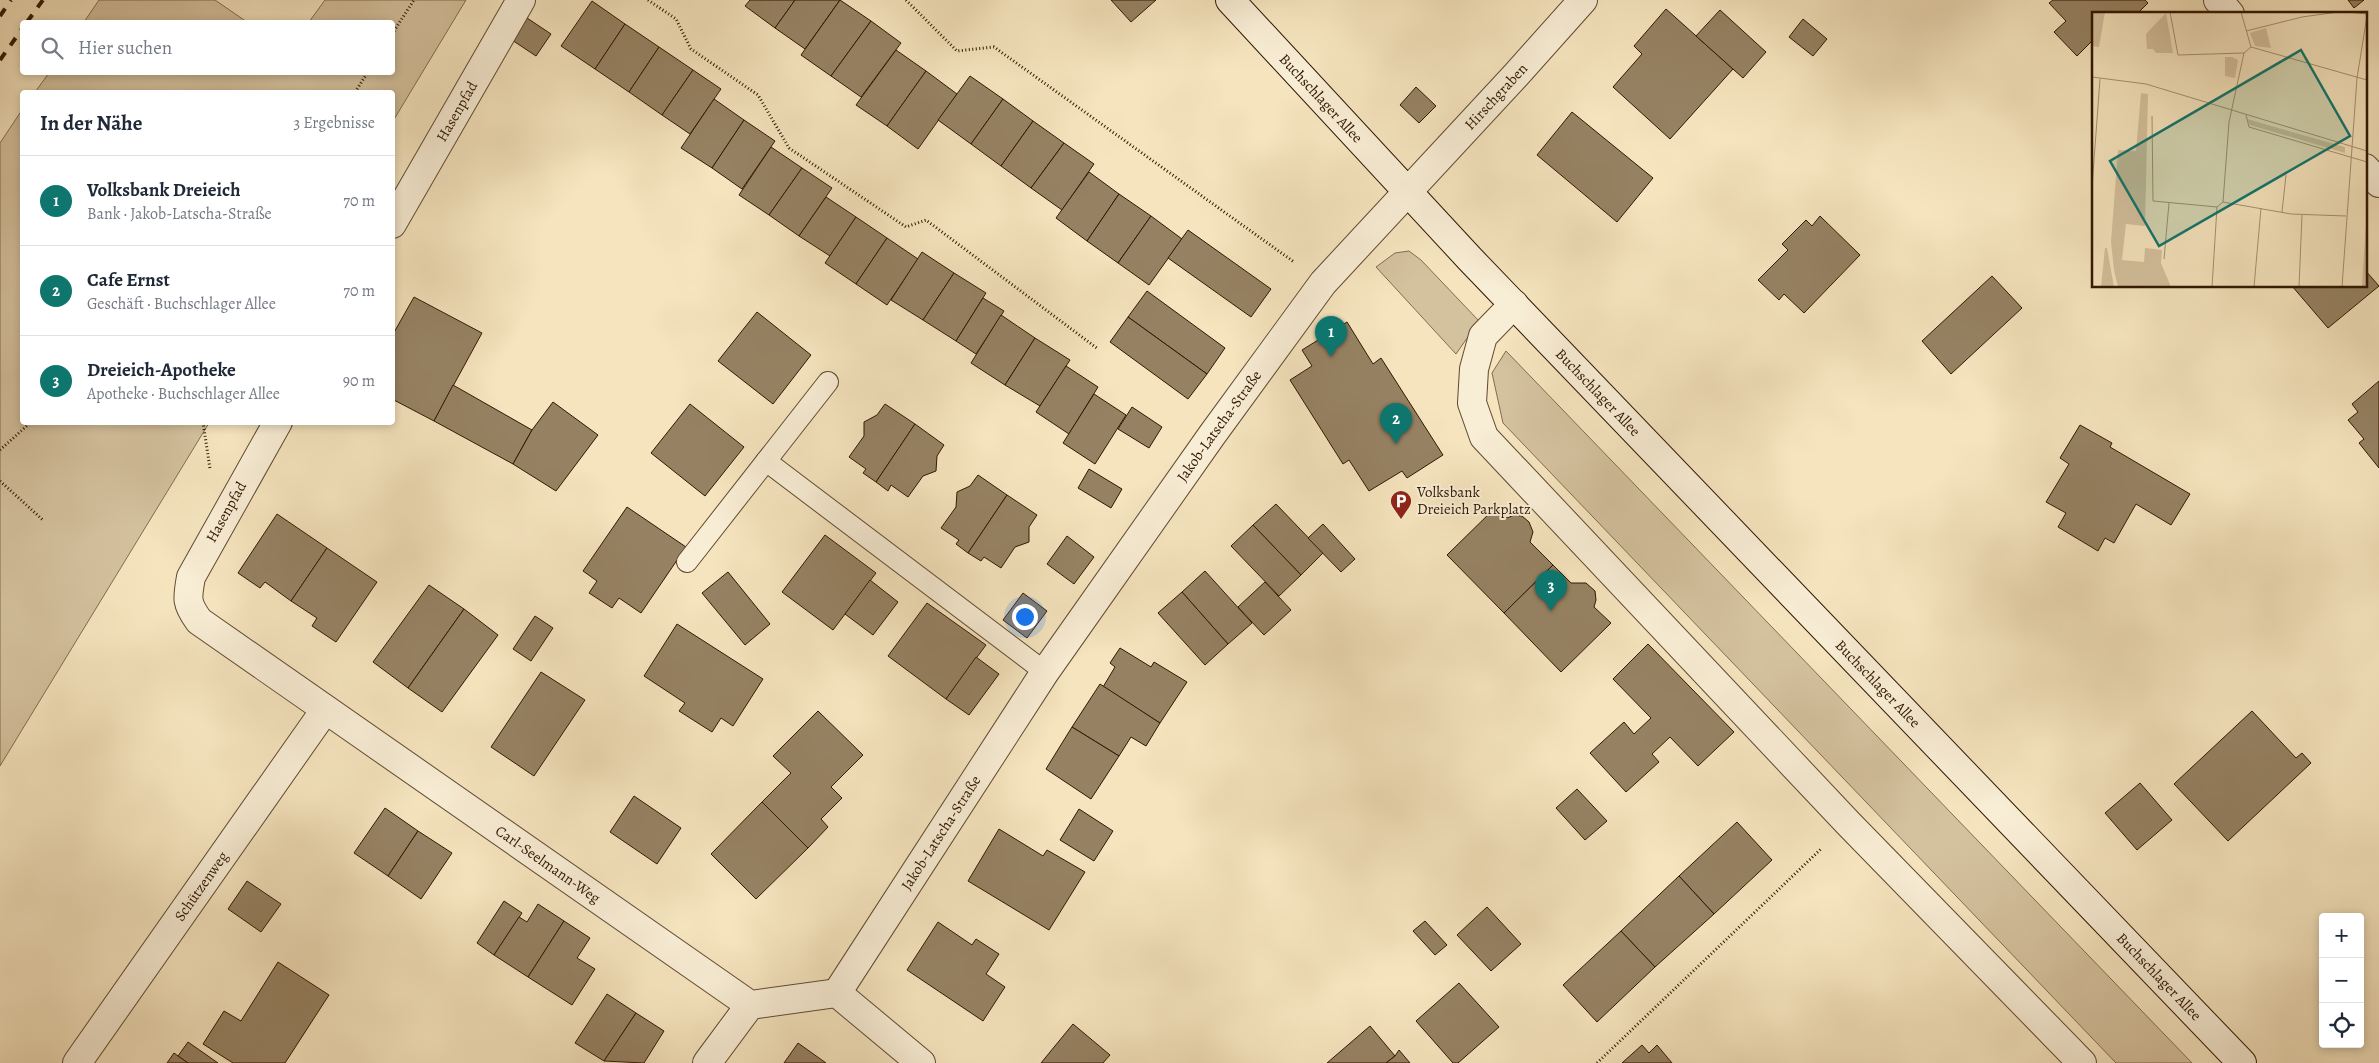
<!DOCTYPE html>
<html lang="de">
<meta charset="utf-8">
<style>
body{margin:0;font-family:Alegreya,serif;background:#f6f6f7;color:#1f2937}
.controls{position:absolute;right:15px;bottom:15px;display:grid;overflow:hidden;border-radius:5px;box-shadow:0 2px 8px #0003}
.controls button{width:45px;height:45px;display:grid;place-items:center;padding:0;border:0;border-bottom:1px solid #e0e1e3;background:#fff;color:#1f2937;font:25px sans-serif}
.you{position:absolute;left:1024px;top:616px;width:18px;height:18px;margin:-12px;border:4px solid #fff;border-radius:50%;background:#1a73e8;box-shadow:0 0 0 8px #1a73e833}
.badge{display:grid;place-items:center;width:32px;height:32px;border-radius:50%;background:#0f766e;color:#fff;font-size:16px;font-weight:700}
.pin{position:absolute;translate:-50% -41px;filter:drop-shadow(0 1px 2px #0008)}
.pin::after{content:'';position:absolute;top:26px;width:18px;height:15px;background:inherit;clip-path:polygon(0 0,100% 0,50% 100%)}
.list{margin:0;padding:0;list-style:none}
h2{display:flex;justify-content:space-between;align-items:center;height:65px;margin:0;padding:0 20px;font-size:21px}
h2 small{font-size:16px;font-weight:400;color:#747a83}
.list li{display:grid;grid-template-columns:32px 1fr auto;gap:15px;align-items:center;box-sizing:border-box;height:90px;padding:0 20px;border-top:1px solid #e0e1e3}
.list b{display:block;font-size:19px;white-space:nowrap}
.list p{margin:0;font-size:16px;white-space:nowrap;color:#747a83}
.list em{font-size:16px;font-style:normal;color:#747a83}
.icon{flex:none;width:28px;height:28px;fill:none;stroke:currentColor;stroke-width:2;stroke-linecap:round;stroke-linejoin:round}
.map{position:relative;flex:none;width:2379px;height:1063px;overflow:hidden}
.search{position:absolute;background:#fff;box-shadow:0 2px 8px #0003;left:20px;top:20px;width:375px;height:55px;display:flex;align-items:center;gap:12px;box-sizing:border-box;padding:0 18px;border-radius:5px;color:#747a83;font-size:19px}
.panel{position:absolute;background:#fff;box-shadow:0 2px 8px #0003;left:20px;top:90px;width:375px;height:335px;border-radius:5px}
.map>svg:first-child{display:block}
.green{fill:#d4c19e;stroke:#826c4f}
.building{fill:#968263;stroke:#301700}
.lines{fill:none;stroke-linecap:round;stroke-linejoin:round}
.service-casing{stroke:#614a30;stroke-width:22}
.minor-casing{stroke:#614a30;stroke-width:30}
.secondary-casing{stroke:#301700;stroke-width:30}
.path{stroke:#301700;stroke-width:3;stroke-dasharray:1 2.5;stroke-linecap:butt}
.service{stroke:#f8edd5;stroke-width:20}
.minor{stroke:#f8edd5;stroke-width:28}
.secondary{stroke:#f8edd5;stroke-width:28}
.rail{stroke:#301700;stroke-width:4;stroke-dasharray:9 9;stroke-linecap:butt}
.labels{text-anchor:middle;stroke-width:4;stroke-linejoin:round;paint-order:stroke}
.street-label{font-size:15px;fill:#301700;stroke:#f8edd5}
.poi-label{font-size:15px;fill:#301700;stroke:#f8edd5;text-anchor:start}
.inset-road{fill:none;stroke:#a69272;stroke-width:1}
.view{fill:#0f766e;fill-opacity:0.15;stroke:#0f766e;stroke-width:2.5}
.inset-edge{fill:none;stroke:#301700;stroke-width:2.5}
</style>
<div class="map">
<svg width="2379" height="1063" viewBox="0 0 2379 1063">
<rect width="100%" height="100%" fill="#f5e4be"/>
<filter id="stains"><feTurbulence type="fractalNoise" baseFrequency=".004" numOctaves="4"/><feColorMatrix values="0 0 0 0 .2 0 0 0 0 .09 0 0 0 0 .02 0 0 0 .5 -.17"/></filter>
<radialGradient id="worn" r=".72"><stop offset=".6" stop-color="#630" stop-opacity="0"/><stop offset="1" stop-color="#630" stop-opacity=".3"/></radialGradient>
<g class="green">
<polygon points="99,0 215,0 247,22 84,22"/>
<polygon points="325,0 466,0 393,121 392,92 35,92 49,73 392,72 392,22 309,22"/>
<polygon points="22,110 22,422 209,423 0,766 0,143"/>
<polygon points="1409,251 1421,260 1479,321 1456,354 1376,267 1395,253"/>
<polygon points="1506,351 2192,1063 2116,1063 1503,423 1492,373"/>
</g>
<g class="building">
<polygon points="750,0 795,0 775,28 745,6"/>
<polygon points="795,0 840,0 805,49 775,28"/>
<polygon points="840,0 871,21 831,76 801,55"/>
<polygon points="1111,0 1156,0 1131,22"/>
<polygon points="2053,0 2145,0 2148,3 2137,14 2093,14 2093,40 2077,56 2054,32 2066,21 2049,3"/>
<polygon points="2348,0 2364,0 2354,8"/>
<polygon points="592,1 625,24 595,69 561,46"/>
<polygon points="1666,9 1733,69 1670,139 1613,87 1642,54 1634,46"/>
<polygon points="1720,10 1766,52 1743,78 1696,36"/>
<polygon points="527,18 551,34 536,56 512,40"/>
<polygon points="1803,19 1827,39 1813,56 1789,37"/>
<polygon points="871,21 901,43 861,97 831,76"/>
<polygon points="625,24 659,47 629,92 595,69"/>
<polygon points="659,47 693,70 662,115 629,92"/>
<polygon points="896,50 926,71 887,126 856,105"/>
<polygon points="693,70 721,89 690,134 662,115"/>
<polygon points="926,71 957,94 918,149 887,126"/>
<polygon points="970,76 1003,99 971,144 938,120"/>
<polygon points="1416,87 1436,106 1419,123 1400,105"/>
<polygon points="714,99 744,120 712,168 681,148"/>
<polygon points="1003,99 1033,121 1001,166 971,144"/>
<polygon points="1572,112 1653,178 1617,222 1537,155"/>
<polygon points="744,120 775,141 742,189 712,168"/>
<polygon points="1033,121 1064,143 1031,188 1001,166"/>
<polygon points="1064,143 1094,164 1062,210 1031,188"/>
<polygon points="771,147 802,168 769,215 739,195"/>
<polygon points="802,168 832,188 799,236 769,215"/>
<polygon points="1089,172 1119,194 1087,241 1056,218"/>
<polygon points="1119,194 1151,216 1118,263 1087,241"/>
<polygon points="826,197 856,217 830,256 799,236"/>
<polygon points="1151,216 1182,239 1149,285 1118,263"/>
<polygon points="1820,216 1860,255 1804,313 1784,294 1779,300 1758,280 1788,250 1782,244 1806,220 1812,226"/>
<polygon points="856,217 887,238 856,284 825,263"/>
<polygon points="1188,230 1271,289 1251,317 1168,258"/>
<polygon points="887,238 918,259 887,305 856,284"/>
<polygon points="922,252 954,273 923,320 891,300"/>
<polygon points="2365,270 2379,286 2328,328 2292,286 2365,286"/>
<polygon points="954,273 986,293 956,341 923,320"/>
<polygon points="1992,276 2022,308 1951,374 1922,341"/>
<polygon points="1147,291 1225,348 1207,374 1128,317"/>
<polygon points="414,297 482,333 434,421 392,399 392,336"/>
<polygon points="983,298 1004,311 976,354 956,341"/>
<polygon points="757,312 811,355 773,404 718,361"/>
<polygon points="1001,315 1035,338 1005,385 971,363"/>
<polygon points="1128,317 1207,374 1188,399 1110,342"/>
<polygon points="1347,322 1373,364 1381,358 1443,455 1407,478 1402,471 1369,491 1349,460 1343,464 1290,380 1312,366 1302,350"/>
<polygon points="1035,338 1070,360 1040,406 1005,385"/>
<polygon points="1066,366 1098,387 1069,434 1036,412"/>
<polygon points="2379,381 2379,468 2359,443 2364,439 2348,420 2358,412 2352,404"/>
<polygon points="453,385 532,430 513,464 434,421"/>
<polygon points="1094,394 1126,415 1095,464 1063,443"/>
<polygon points="553,402 598,435 556,491 513,464 532,430"/>
<polygon points="690,404 744,447 705,496 651,453"/>
<polygon points="885,404 915,424 876,482 863,473 866,469 849,457 864,436 864,422 877,415"/>
<polygon points="1132,407 1162,427 1149,448 1118,429"/>
<polygon points="915,424 944,445 937,456 936,471 923,476 908,497 891,485 888,491 876,482"/>
<polygon points="2080,425 2112,443 2110,447 2190,494 2171,525 2136,504 2114,543 2105,538 2098,551 2058,527 2066,513 2046,502 2069,464 2060,458"/>
<polygon points="1089,469 1122,489 1111,508 1078,488"/>
<polygon points="978,475 1007,495 968,553 956,544 959,540 941,528 956,507 957,492 970,486"/>
<polygon points="1007,495 1037,515 1029,527 1029,542 1015,547 1001,568 984,557 981,561 968,553"/>
<polygon points="1276,504 1323,553 1301,575 1253,525"/>
<polygon points="627,507 686,547 641,613 619,598 612,608 589,593 597,581 583,571"/>
<polygon points="1496,507 1507,518 1514,515 1522,516 1529,522 1533,532 1530,542 1553,565 1504,613 1447,555"/>
<polygon points="277,514 327,548 291,601 265,582 260,588 238,573"/>
<polygon points="1323,524 1355,559 1341,572 1308,538"/>
<polygon points="1253,525 1301,575 1279,596 1231,546"/>
<polygon points="825,535 876,573 833,630 782,592"/>
<polygon points="1067,536 1094,557 1074,584 1047,564"/>
<polygon points="327,548 377,582 336,642 312,626 317,618 291,601"/>
<polygon points="1553,565 1571,583 1586,583 1595,591 1596,600 1594,607 1611,623 1561,672 1504,613"/>
<polygon points="1205,571 1252,623 1228,644 1182,592"/>
<polygon points="728,572 770,624 745,645 702,593"/>
<polygon points="870,580 898,602 873,635 845,614"/>
<polygon points="1265,582 1291,610 1264,635 1238,607"/>
<polygon points="429,585 464,609 408,688 373,662"/>
<polygon points="1182,592 1228,644 1205,665 1158,613"/>
<polygon points="1023,593 1047,611 1027,638 1003,620"/>
<polygon points="927,603 986,645 946,699 888,656"/>
<polygon points="464,609 498,635 442,712 408,688"/>
<polygon points="535,616 553,628 531,661 513,649"/>
<polygon points="677,624 763,679 733,726 721,718 712,732 679,711 685,703 644,676"/>
<polygon points="1648,644 1734,732 1698,766 1670,737 1652,754 1659,762 1626,792 1590,753 1624,722 1634,734 1651,718 1613,679"/>
<polygon points="1120,648 1151,667 1154,662 1187,682 1160,723 1103,687 1115,667 1110,663"/>
<polygon points="976,657 999,674 969,715 946,699"/>
<polygon points="541,672 585,700 534,776 491,747"/>
<polygon points="1100,684 1160,723 1146,746 1131,737 1119,756 1072,727"/>
<polygon points="818,711 863,755 831,787 842,798 821,819 828,827 808,848 762,802 791,773 773,756"/>
<polygon points="2252,711 2296,758 2302,753 2311,763 2228,841 2174,784"/>
<polygon points="1072,727 1119,756 1091,799 1046,769"/>
<polygon points="2140,783 2172,820 2137,850 2105,813"/>
<polygon points="1577,789 1607,821 1585,840 1556,808"/>
<polygon points="634,796 681,828 657,864 610,832"/>
<polygon points="762,802 808,848 756,899 711,854"/>
<polygon points="385,808 418,831 388,876 354,853"/>
<polygon points="1079,809 1113,831 1094,861 1060,840"/>
<polygon points="1737,822 1772,860 1714,914 1679,876"/>
<polygon points="999,829 1043,856 1047,850 1085,872 1049,930 968,881"/>
<polygon points="418,831 452,853 421,899 388,876"/>
<polygon points="1679,876 1714,914 1655,967 1621,931"/>
<polygon points="247,881 281,904 261,932 228,909"/>
<polygon points="504,901 522,913 494,955 477,943"/>
<polygon points="538,904 564,921 528,977 494,955 519,917 527,922"/>
<polygon points="1487,907 1521,944 1491,971 1457,935"/>
<polygon points="564,921 590,938 577,958 595,969 572,1005 528,977"/>
<polygon points="1425,921 1447,945 1435,955 1413,931"/>
<polygon points="938,922 972,945 976,939 999,954 986,974 1005,987 983,1021 907,970"/>
<polygon points="1621,931 1655,967 1597,1022 1563,985"/>
<polygon points="278,962 329,995 285,1063 233,1063 203,1044 224,1011 241,1021"/>
<polygon points="1459,983 1499,1027 1458,1063 1453,1063 1416,1021"/>
<polygon points="607,994 636,1013 604,1061 575,1043"/>
<polygon points="636,1013 664,1031 644,1063 604,1061"/>
<polygon points="1073,1024 1110,1055 1103,1063 1041,1063"/>
<polygon points="1370,1026 1395,1056 1386,1063 1327,1063"/>
<polygon points="188,1042 218,1063 188,1063 178,1056"/>
<polygon points="798,1043 826,1063 784,1063"/>
<polygon points="1642,1045 1649,1053 1657,1045 1672,1063 1622,1063"/>
<polygon points="1399,1050 1410,1063 1386,1063 1395,1056"/>
<polygon points="174,1053 178,1056 188,1063 167,1063"/>
</g>
<g class="lines">
<g class="service-casing">
<g id="service">
<polyline points="766,461 1045,672"/>
<polyline points="687,562 828,382"/>
</g>
</g>
<g class="minor-casing">
<g id="minor">
<polyline points="2218,0 2230,14"/>
<polyline points="2365,168 2379,183"/>
<path id="s1" d="M392,224l129,-224"/>
<polyline points="1514,304 1483,336 1474,369 1472,403 1484,437 1848,823 2082,1063"/>
<path id="s2" d="M278,422l-87,155c-4,22 -5,26 8,44l551,384 87,-12 84,70"/>
<path id="s3" d="M837,993l208,-321 167,-237 111,-152 193,-208 67,-75"/>
<path id="s4" d="M77,1063l248,-353"/>
<polyline points="707,1063 750,1005"/>
</g>
</g>
<g class="secondary-casing">
<g id="secondary">
<path id="s5" d="M1230,0l240,259 772,804"/>
</g>
</g>
<g class="path">
<polyline points="648,0 676,19 691,49 758,95 789,148 906,227 926,220 1098,349"/>
<polyline points="906,0 957,51 994,47 1294,262"/>
<polyline points="392,34 414,0"/>
<polyline points="355,92 368,72"/>
<polyline points="203,422 210,469"/>
<polyline points="0,450 31,422"/>
<polyline points="0,481 44,521"/>
<polyline points="1597,1063 1822,848"/>
</g>
<use href="#service" class="service"/>
<use href="#minor" class="minor"/>
<use href="#secondary" class="secondary"/>
<g class="rail">
<polyline points="0,16 11,0"/>
<polyline points="27,22 43,0"/>
<polyline points="0,60 22,29"/>
</g>
</g>
<defs>
<g id="parking-pin" transform="scale(1.125)"><path d="M0 17L-7.5 6A9.5 9.5 0 1 1 7.5 6Z" fill="#8f2418" stroke="#f8edd5"/><path d="M-3.5-5.5H1a3.5 3.5 0 0 1 0 7H-1V5.5H-3.5ZM-1-3.4V-.6H.8a1.4 1.4 0 0 0 0-2.8Z" fill="#fff"/></g>
</defs>
<g fill-rule="evenodd">
<use href="#parking-pin" x="1401" y="501"/>
</g>
<g class="labels">
<g class="street-label">
<text dy="5" stroke="none"><textPath href="#s3" startOffset="1115">Hirschgraben</textPath></text>
<text dy="5" stroke="none"><textPath href="#s5" startOffset="134">Buchschlager Allee</textPath></text>
<text dy="5" stroke="none"><textPath href="#s1" startOffset="130">Hasenpfad</textPath></text>
<text dy="5" stroke="none"><textPath href="#s5" startOffset="538">Buchschlager Allee</textPath></text>
<text dy="5" stroke="none"><textPath href="#s3" startOffset="684">Jakob-Latscha-Straße</textPath></text>
<text transform="translate(226 512) rotate(-61)" y="5">Hasenpfad</text>
<text dy="5" stroke="none"><textPath href="#s5" startOffset="942">Buchschlager Allee</textPath></text>
<text dy="5" stroke="none"><textPath href="#s3" startOffset="191">Jakob-Latscha-Straße</textPath></text>
<text dy="5" stroke="none"><textPath href="#s2" startOffset="650">Carl-Seelmann-Weg</textPath></text>
<text dy="5" stroke="none"><textPath href="#s4" startOffset="216">Schützenweg</textPath></text>
<text dy="5" stroke="none"><textPath href="#s5" startOffset="1348">Buchschlager Allee</textPath></text>
</g>
<g class="poi-label">
<text x="1417" y="497">Volksbank<tspan x="1417" dy="17">Dreieich Parkplatz</tspan></text>
</g>
</g>
<g transform="translate(2092 12)">
<rect width="275" height="275" fill="#f5e4be"/>
<path d="M0,0h13l-6,35 -7,-1zM74,1l7,40h-17l-3,-4h-6l-1,-15zM174,16l5,20 -16,-2 -5,-13zM140,45l6,3 -3,18 -10,-2v-19zM49,81l7,1 -3,132 -19,-2 -4,36 22,2 1,-14 17,2 -1,13 10,24h-53l-4,-17 -3,-28 7,-92 18,1zM155,107l98,28v6l-95,-28zM275,195v80h-5v-2zM13,236h2l7,39h-13z" fill="#d4c19e"/>
<path class="inset-road" d="M78,0l8,43 66,-2 7,-6M149,0l10,35M255,0l20,2M154,19l56,-14 36,-5M159,35l116,33M0,65l54,7 221,67M154,103l3,12 118,35M60,104l1,85 64,6 6,-5 68,12 55,2M0,175l8,-108M131,190l6,-80 15,-69M190,200l4,-37M72,247l5,-56M120,275l5,-80M162,275l7,-79M207,275l3,-72M250,275l15,-209 10,-62"/>
<path class="view" d="M209,38l49,86 -191,110 -49,-85z"/>
<rect width="275" height="275" class="inset-edge"/>
</g>
<rect width="100%" height="100%" filter="url(#stains)"/>
<rect width="100%" height="100%" fill="url(#worn)"/>
</svg>
<div class="controls">
<button>+</button>
<button>−</button>
<button><svg class="icon" aria-label="locate" viewBox="0 0 24 24"><circle cx="12" cy="12" r="6"/><path d="M12 2v4M12 18v4M2 12h4M18 12h4"/></svg></button>
</div>
<div class="you"></div>
<div class="pin badge" style="left:1331px;top:357px">1</div>
<div class="pin badge" style="left:1396px;top:444px">2</div>
<div class="pin badge" style="left:1551px;top:611px">3</div>
<div class="search"><svg class="icon" aria-label="search" viewBox="0 0 24 24"><circle cx="10" cy="10" r="6"/><path d="M15 15l6 6"/></svg>Hier suchen</div>
<section class="panel">
<h2>In der Nähe<small>3 Ergebnisse</small></h2>
<ul class="list">
<li><span class="badge">1</span><div><b>Volksbank Dreieich</b><p>Bank · Jakob-Latscha-Straße</p></div><em>70 m</em></li>
<li><span class="badge">2</span><div><b>Cafe Ernst</b><p>Geschäft · Buchschlager Allee</p></div><em>70 m</em></li>
<li><span class="badge">3</span><div><b>Dreieich-Apotheke</b><p>Apotheke · Buchschlager Allee</p></div><em>90 m</em></li>
</ul>
</section>
</div>
